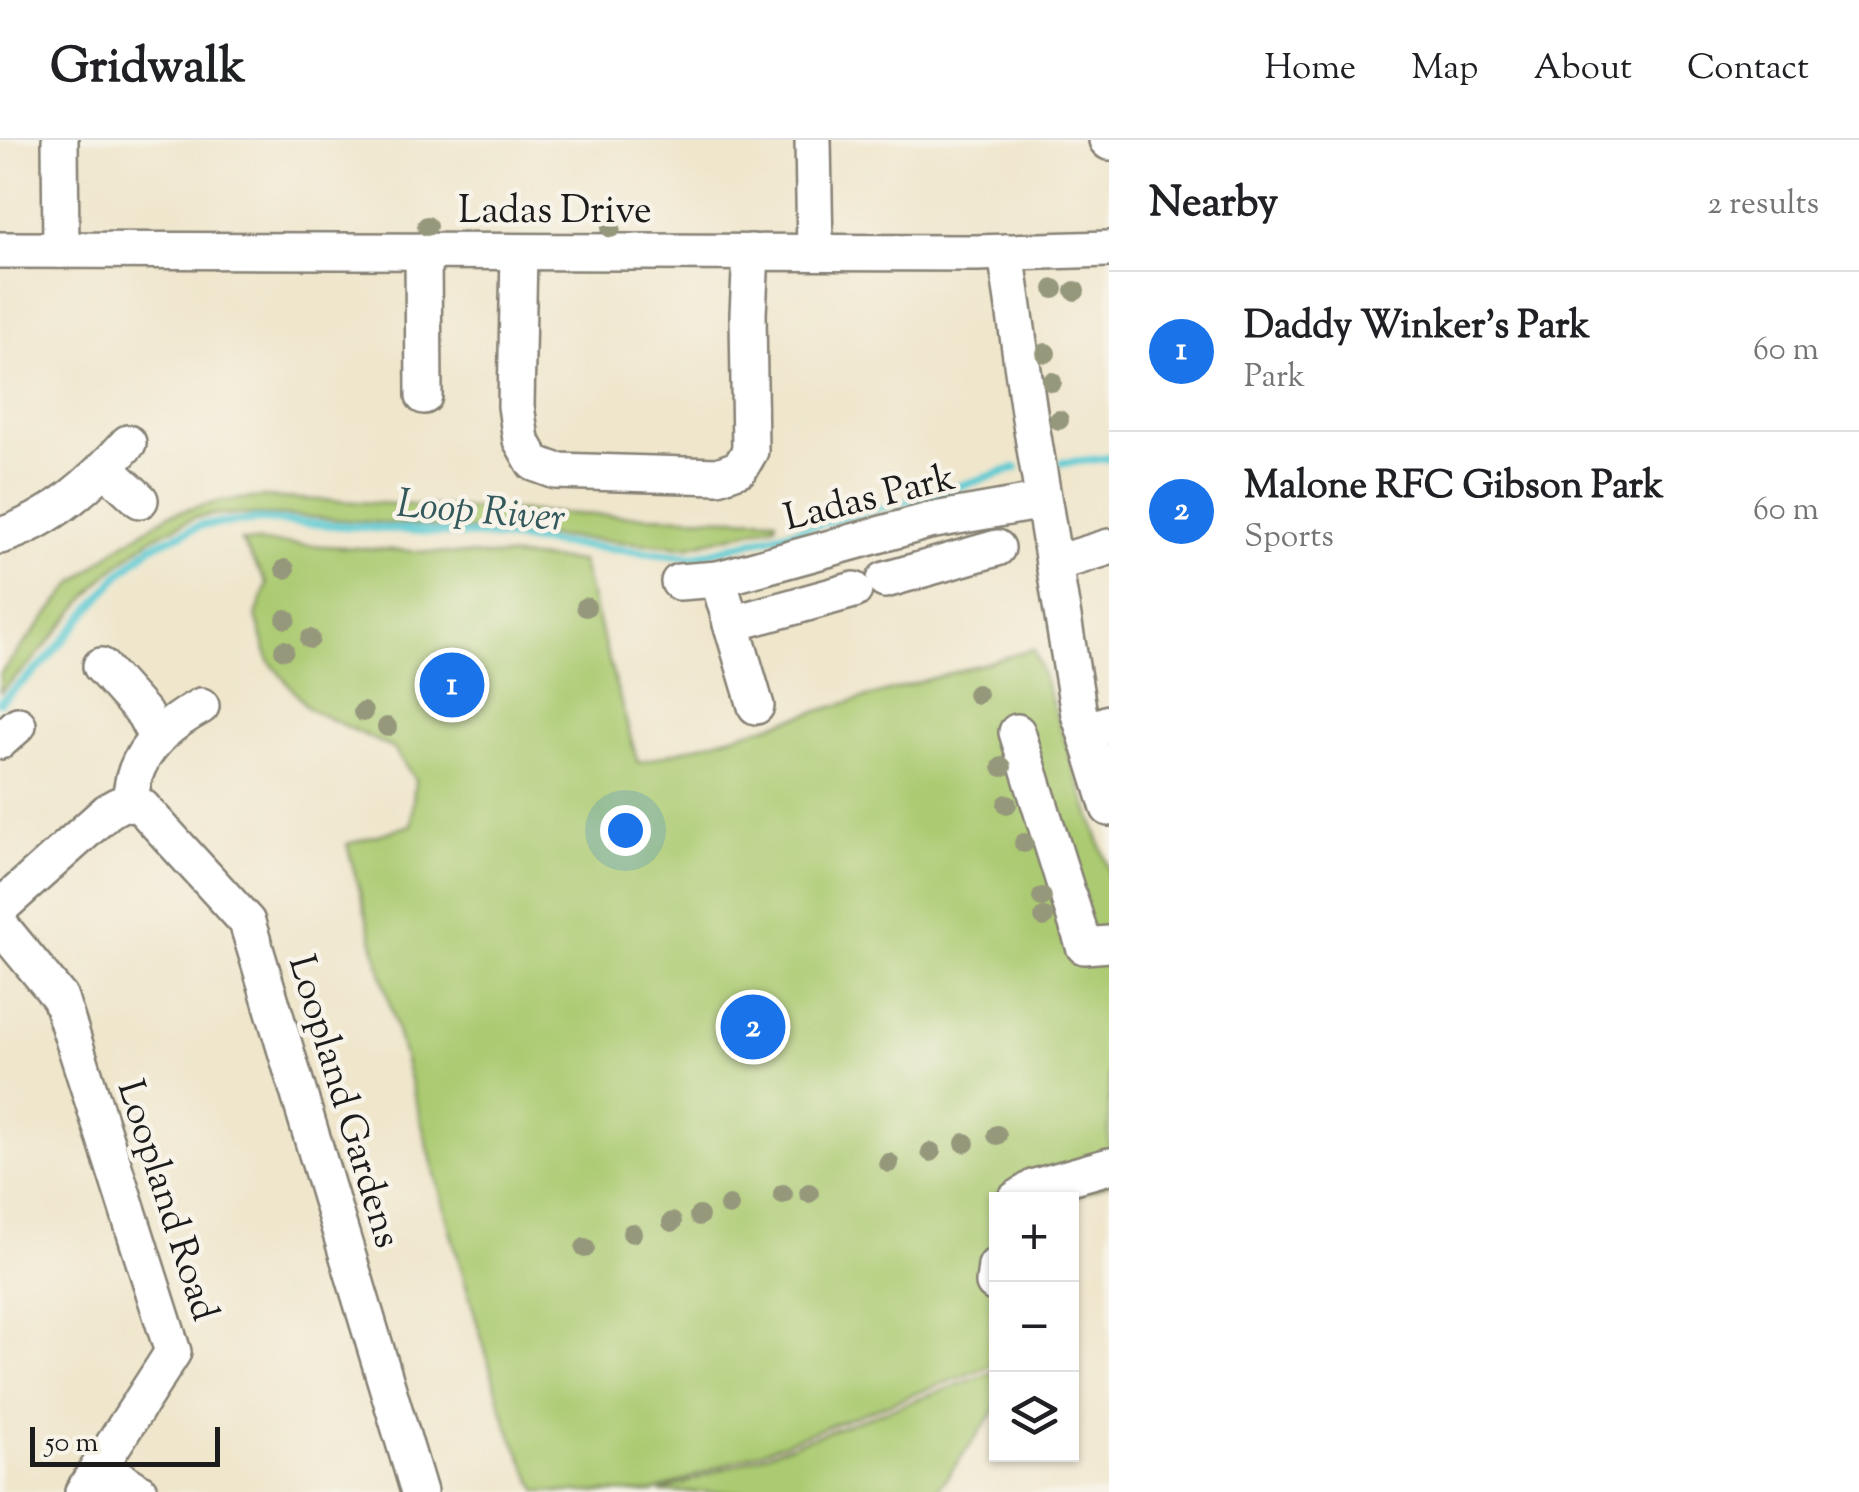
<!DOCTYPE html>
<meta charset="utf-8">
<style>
body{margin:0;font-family:"Sorts Mill Goudy",serif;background:#f2f2f2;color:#202124}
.controls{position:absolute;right:30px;bottom:30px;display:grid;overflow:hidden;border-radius:0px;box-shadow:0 2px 8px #0004}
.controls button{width:90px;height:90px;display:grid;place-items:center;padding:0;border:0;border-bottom:2px solid #e0e0e0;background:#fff;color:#202124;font:50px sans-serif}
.scale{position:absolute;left:30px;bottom:25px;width:190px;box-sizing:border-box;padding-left:10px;border:5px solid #1c1c1c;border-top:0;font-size:28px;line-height:35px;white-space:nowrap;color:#1c1c1c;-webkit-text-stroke:8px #f7f3e8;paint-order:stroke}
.you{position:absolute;left:625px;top:690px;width:35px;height:35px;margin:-25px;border:8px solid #fff;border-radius:50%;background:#1a73e8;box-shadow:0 0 0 15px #1a73e833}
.badge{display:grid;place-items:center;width:65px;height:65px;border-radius:50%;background:#1a73e8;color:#fff;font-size:32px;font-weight:700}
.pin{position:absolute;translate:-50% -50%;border:5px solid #fff;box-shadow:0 2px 10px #0006}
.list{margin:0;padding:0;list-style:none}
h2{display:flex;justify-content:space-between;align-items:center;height:130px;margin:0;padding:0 40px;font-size:42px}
h2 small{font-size:32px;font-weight:400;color:#757577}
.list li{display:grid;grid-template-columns:65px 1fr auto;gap:30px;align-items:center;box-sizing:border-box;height:160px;padding:0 40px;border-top:2px solid #e0e0e0}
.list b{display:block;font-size:38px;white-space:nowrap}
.list p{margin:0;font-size:32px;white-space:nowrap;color:#757577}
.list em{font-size:32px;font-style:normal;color:#757577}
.icon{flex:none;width:55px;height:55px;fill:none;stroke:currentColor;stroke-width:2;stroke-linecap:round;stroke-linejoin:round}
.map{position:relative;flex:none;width:1109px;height:1352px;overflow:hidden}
header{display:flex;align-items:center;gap:60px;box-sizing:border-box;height:140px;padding:0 50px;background:#fff;border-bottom:2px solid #e0e0e0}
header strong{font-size:48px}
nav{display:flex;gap:55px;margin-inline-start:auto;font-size:35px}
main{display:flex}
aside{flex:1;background:#fff}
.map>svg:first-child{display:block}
.green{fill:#abca71;stroke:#647346;stroke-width:2.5}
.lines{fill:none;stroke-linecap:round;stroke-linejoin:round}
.stream{stroke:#5dcad3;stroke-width:8}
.minor-casing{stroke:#868174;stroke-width:40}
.minor{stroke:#fff;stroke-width:35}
.tree{fill:#96987c}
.labels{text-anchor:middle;stroke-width:9;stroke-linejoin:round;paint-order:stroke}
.street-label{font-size:38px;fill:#1c1c1c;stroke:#f7f3e8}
.water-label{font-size:40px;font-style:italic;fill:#33595c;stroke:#f7f3e8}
</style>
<header>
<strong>Gridwalk</strong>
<nav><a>Home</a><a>Map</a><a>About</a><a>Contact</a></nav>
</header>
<main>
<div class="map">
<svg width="1109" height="1352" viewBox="0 0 1109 1352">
<rect width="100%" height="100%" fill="#f7f3e8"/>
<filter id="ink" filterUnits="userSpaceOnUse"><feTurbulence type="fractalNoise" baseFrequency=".01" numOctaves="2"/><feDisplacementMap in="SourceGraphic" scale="20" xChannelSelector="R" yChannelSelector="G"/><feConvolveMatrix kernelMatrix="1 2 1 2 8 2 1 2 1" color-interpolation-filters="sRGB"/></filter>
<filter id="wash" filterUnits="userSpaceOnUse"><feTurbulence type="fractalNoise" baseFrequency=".0048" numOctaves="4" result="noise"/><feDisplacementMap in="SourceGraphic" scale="40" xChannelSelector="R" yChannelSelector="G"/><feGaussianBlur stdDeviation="2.25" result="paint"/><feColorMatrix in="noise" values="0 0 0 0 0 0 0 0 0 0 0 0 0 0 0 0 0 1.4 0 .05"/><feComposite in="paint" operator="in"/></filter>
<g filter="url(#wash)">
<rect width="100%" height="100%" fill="#efe6cc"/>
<g class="green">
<polygon points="263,357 595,375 776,379 775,385 687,407 294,376 217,374 194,378 150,399 105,436 31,523 0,552 0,534 73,444 117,408 170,374 221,361"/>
<polygon points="241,401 581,421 638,623 1034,509 1109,730 1109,1044 1068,1059 996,1060 996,1224 652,1352 538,1352 507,1285 450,1090 347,704 411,685 415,640 394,609 309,569 269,521 256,476 267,444"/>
<polygon points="996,1231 996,1269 936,1352 660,1352"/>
</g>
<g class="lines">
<g class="stream">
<polyline points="1062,323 1109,318"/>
<polyline points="0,562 43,524 120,434 152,406 202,385 260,380 473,395 692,417 932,355 1016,328"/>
</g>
</g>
</g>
<g filter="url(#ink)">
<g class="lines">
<g class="minor-casing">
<g id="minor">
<polyline points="60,0 61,110"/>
<polyline points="813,0 815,112"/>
<polyline points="1107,0 1109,2"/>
<polyline points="0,110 976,113 1109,109"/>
<polyline points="423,111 424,256"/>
<polyline points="519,112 516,266 521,300 534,323 556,331 718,336 740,328 750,311 748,174 751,112"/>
<polyline points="1006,112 1029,272 1079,574 1085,591 1109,583"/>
<polyline points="105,328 140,360"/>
<path d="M0,396c52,-16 93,-54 128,-93"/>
<polyline points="1054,424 1109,407"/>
<polyline points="718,439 756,566"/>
<polyline points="885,440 997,408"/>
<polyline points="679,442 718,439 929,381 1043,361"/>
<polyline points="731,484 854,450"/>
<polyline points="101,526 144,574 156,597"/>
<polyline points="1085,591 1109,668"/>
<polyline points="1017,592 1084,806 1109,804"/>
<polyline points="0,601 18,585"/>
<path d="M131,662c-1,-45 33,-76 70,-96"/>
<path d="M0,772l2,-6 105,-94c13,-9 20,-12 35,-5l105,115 172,570"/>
<polyline points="0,785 60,858 173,1212 83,1352"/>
<polyline points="1015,1060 1035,1047 1109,1026"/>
<polyline points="994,1143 996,1126"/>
<polyline points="100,1326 140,1352"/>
</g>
</g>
<use href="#minor" class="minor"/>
</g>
<g class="tree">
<circle cx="427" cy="86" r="10"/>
<circle cx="611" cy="88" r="10"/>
<circle cx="1054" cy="149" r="10"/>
<circle cx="1075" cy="151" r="10"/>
<circle cx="1046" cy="213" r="10"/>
<circle cx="1052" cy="242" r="10"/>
<circle cx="1059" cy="280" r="10"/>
<circle cx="285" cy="429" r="10"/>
<circle cx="586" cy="467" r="10"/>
<circle cx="286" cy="479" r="10"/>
<circle cx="310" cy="499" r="10"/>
<circle cx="284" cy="510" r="10"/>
<circle cx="977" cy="554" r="10"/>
<circle cx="363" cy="572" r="10"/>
<circle cx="387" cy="587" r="10"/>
<circle cx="1002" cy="627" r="10"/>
<circle cx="1007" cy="664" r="10"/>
<circle cx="1024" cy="703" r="10"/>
<circle cx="1042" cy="757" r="10"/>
<circle cx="1044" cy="777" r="10"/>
<circle cx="997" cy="995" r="10"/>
<circle cx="965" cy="1003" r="10"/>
<circle cx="931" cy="1012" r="10"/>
<circle cx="889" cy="1023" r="10"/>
<circle cx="809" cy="1053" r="10"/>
<circle cx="783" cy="1054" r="10"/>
<circle cx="729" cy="1066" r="10"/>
<circle cx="699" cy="1076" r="10"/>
<circle cx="672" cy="1082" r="10"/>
<circle cx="632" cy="1093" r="10"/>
<circle cx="585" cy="1108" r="10"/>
</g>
</g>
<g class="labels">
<g class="street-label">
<text x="555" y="82">Ladas Drive</text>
<text transform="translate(869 356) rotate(-14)" y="13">Ladas Park</text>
<text transform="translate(346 961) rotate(73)" y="13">Loopland Gardens</text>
<text transform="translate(169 1060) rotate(72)" y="13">Loopland Road</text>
</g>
<g class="water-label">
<text transform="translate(481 369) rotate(5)" y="14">Loop River</text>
</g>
</g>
</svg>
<div class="controls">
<button>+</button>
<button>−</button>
<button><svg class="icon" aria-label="layers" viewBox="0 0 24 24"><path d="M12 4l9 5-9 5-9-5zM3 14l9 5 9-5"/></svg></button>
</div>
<div class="scale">50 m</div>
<div class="you"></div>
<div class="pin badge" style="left:452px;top:545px">1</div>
<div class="pin badge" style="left:753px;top:887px">2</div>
</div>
<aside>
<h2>Nearby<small>2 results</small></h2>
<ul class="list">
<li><span class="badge">1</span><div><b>Daddy Winker's Park</b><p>Park</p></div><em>60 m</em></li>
<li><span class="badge">2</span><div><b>Malone RFC Gibson Park</b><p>Sports</p></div><em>60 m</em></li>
</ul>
</aside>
</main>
